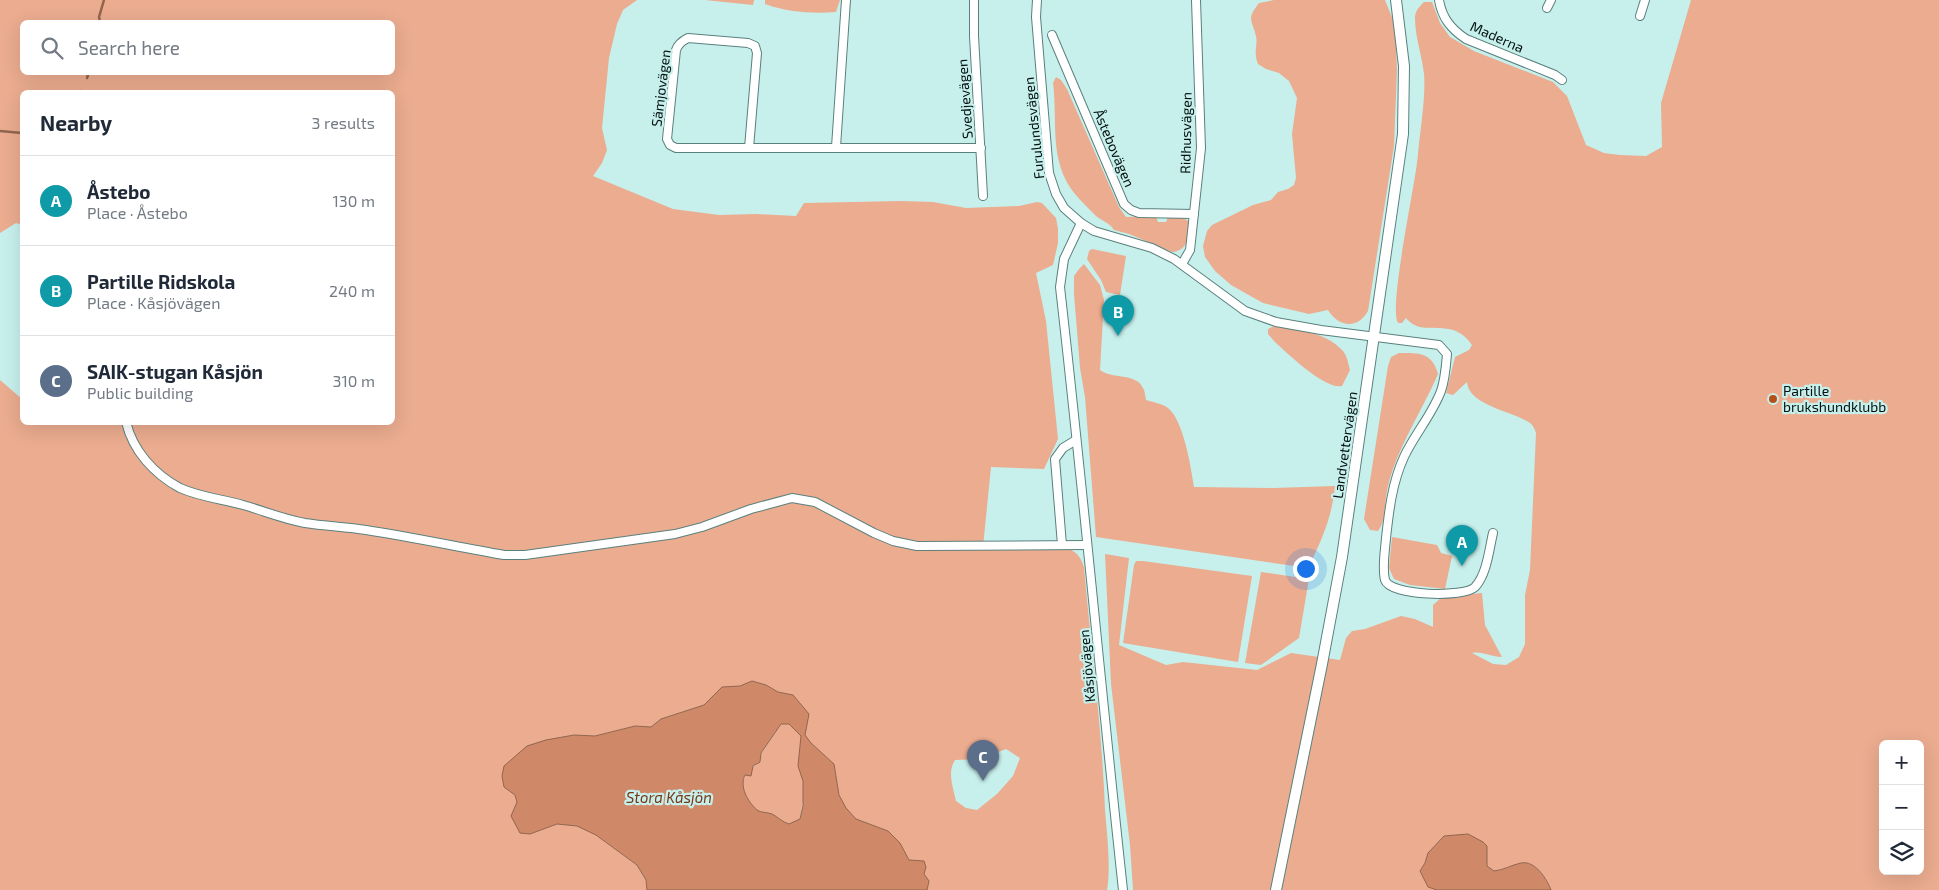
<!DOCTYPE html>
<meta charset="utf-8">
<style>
body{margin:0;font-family:"Exo 2",sans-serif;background:#f6f6f7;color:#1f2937}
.controls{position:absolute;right:15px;bottom:15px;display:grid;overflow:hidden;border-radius:8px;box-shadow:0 5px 20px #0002}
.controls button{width:45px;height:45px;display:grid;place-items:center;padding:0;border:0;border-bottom:1px solid #e0e1e3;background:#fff;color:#1f2937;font:25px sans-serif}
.you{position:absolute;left:1305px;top:568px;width:18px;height:18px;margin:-12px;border:4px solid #fff;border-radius:50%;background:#1a73e8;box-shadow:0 0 0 8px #1a73e833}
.badge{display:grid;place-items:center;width:32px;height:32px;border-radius:50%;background:#b4511a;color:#fff;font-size:16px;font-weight:700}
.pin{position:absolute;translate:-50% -41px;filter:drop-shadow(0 1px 2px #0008)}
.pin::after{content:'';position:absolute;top:26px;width:18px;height:15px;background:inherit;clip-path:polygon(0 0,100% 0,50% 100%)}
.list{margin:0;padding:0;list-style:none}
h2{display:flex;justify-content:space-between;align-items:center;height:65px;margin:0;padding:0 20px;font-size:21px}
h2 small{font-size:16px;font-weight:400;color:#747a83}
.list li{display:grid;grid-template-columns:32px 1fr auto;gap:15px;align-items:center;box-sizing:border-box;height:90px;padding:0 20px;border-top:1px solid #e0e1e3}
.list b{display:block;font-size:19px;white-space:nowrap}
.list p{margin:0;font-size:16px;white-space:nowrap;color:#747a83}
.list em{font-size:16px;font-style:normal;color:#747a83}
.icon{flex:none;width:28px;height:28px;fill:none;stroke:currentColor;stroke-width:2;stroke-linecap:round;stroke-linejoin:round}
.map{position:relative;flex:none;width:1939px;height:890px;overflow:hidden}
.search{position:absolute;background:#fff;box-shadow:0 5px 20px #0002;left:20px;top:20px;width:375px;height:55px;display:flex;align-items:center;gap:12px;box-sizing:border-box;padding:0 18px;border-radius:8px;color:#747a83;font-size:19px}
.panel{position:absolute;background:#fff;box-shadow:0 5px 20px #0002;left:20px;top:90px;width:375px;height:335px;border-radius:8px}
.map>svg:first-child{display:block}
.green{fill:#ebac8f;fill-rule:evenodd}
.water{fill:#cf8969;stroke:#92654e;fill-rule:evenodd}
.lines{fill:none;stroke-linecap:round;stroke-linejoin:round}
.stream{stroke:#92654e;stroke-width:2.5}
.minor-casing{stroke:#5a807d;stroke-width:10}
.tertiary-casing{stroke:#5a807d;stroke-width:12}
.minor{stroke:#fff;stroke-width:8}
.tertiary{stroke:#fff;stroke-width:10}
.poi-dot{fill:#b4511a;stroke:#c7f0ec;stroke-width:2}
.labels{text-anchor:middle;stroke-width:4.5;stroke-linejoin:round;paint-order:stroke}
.street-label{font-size:14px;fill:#03100f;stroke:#c7f0ec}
.poi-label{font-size:14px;fill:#03100f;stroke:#c7f0ec;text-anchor:start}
.water-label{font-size:15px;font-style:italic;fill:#783716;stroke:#c7f0ec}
</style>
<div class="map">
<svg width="1939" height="890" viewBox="0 0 1939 890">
<rect width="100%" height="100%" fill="#c7f0ec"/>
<g class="green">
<path d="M0,0h637l-14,10 -6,14 -8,34 -7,70 5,22 -5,13 -9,13 80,33 46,6 37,-1 40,2 8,-13 97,-2 32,1 33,6 53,-2 18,-4 5,1 14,15 2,11v14l-5,22 -17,8 10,48 12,118 -14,30 -53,-2 -8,80 86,2c9,4 12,9 15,18 7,81 18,162 21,243 2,23 6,58 2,80h-180l2,-8 -20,-22 -9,-17 -12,-12 -32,-12 -10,-11 -7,-13 -5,-31 -23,-21 -10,5c-4,12 -1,20 2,31 2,12 -1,28 -3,40l-11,5c-7,-2 -11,-7 -17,-10 -5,-2 -11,-1 -15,-4 -21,-17 -18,-35 3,-48l1,-8 20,-30h8l4,-29 -15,-3 -12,-7 -13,-4 -13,5 -18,1 -18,18 -43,14 -10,8 -16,-1 -40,10 -21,-1 -59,60 2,7 -6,14 19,18 27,-10 20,2 19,9 41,30 9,16 1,9h-647v-510l22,19v23h370v-330h-370v133l-6,-2 -16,10zM22,22h370v50h-370zM1006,749l14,9 -7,18 -16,18 -20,16 -11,-2 -10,-7c-3,-14 -9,-29 -1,-41l25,-1z"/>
<polygon points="705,0 754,0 753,5"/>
<path d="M765,0h75l-4,12c-25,2 -48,0 -71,-8z"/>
<path d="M1274,0h111l10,25 2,45 -3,76 -26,165c-10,18 -29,17 -40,-1l-19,4 -46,-11 -32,-18 -16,-14 -10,-14 -2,-11 4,-15 5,-6 41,-20 18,-5 7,-8 10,-3 6,-4 2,-7 -4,-44 5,-36 -8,-17 -10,-8 -13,-4 -8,-5c-5,-13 0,-18 -2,-28 -4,-17 -10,-16 3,-33z"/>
<path d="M1691,0h248v890h-388c-4,-12 -16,-30 -30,-27 -10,2 -18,7 -27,8l-7,-5v-20l-19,-12 -24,2 -16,17 -3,10 -5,8 8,15 9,4h-304l-3,-45 -19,-161 -6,-130 24,4 -10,87 47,20 17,-3 74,8 34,-17 49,7 6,-22 6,-7 13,-2 36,-13 14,3 18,8v-22l9,-8 40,-4 3,32 17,32c-11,0 -20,-6 -30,-4l21,11 13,1 13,-8 6,-13v-49l5,-25 6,-137c-1,-3 -3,-8 -6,-10 -17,-12 -61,-17 -63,-41l-14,13 -7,-2 9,-36 14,-7 3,-5c-21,-31 -48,-5 -66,-27l-4,5h-4c-10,-16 18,-140 20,-169 2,-23 8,-58 6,-80 -2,-19 -9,-37 -9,-56 0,-7 4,-11 9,-16h8l8,21 10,14 24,14 79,31 14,14 19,49 18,8 16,2 26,1 16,-9 -1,-44zM1883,744h37v127h-37z"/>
<path d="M1056,77l5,3 6,9 52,118 7,10 30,-1 2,6h8l2,-5c9,0 16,-1 22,6 -1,13 -2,28 -18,29l-43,-18 -15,-4c-4,-7 -12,-9 -18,-14 -7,-7 -15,-15 -21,-22 -27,-33 -17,-73 -22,-111z"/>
<polygon points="1092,249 1126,256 1120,295 1106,292 1101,280 1087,259 1089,251"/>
<path d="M1084,264l16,21 4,15 -4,70c11,9 37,3 43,18 2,3 2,8 3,12 6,2 17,4 22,8 16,13 23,60 26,79l80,1 61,-2c-3,31 -13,54 -27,82l-212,-31 -11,-140 -5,-29 -6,-74v-18l5,-7z"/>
<path d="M1274,326c21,2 52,7 67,23 6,5 7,14 9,21l-8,16c-17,4 -55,-33 -68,-45l-6,-7v-5z"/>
<path d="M1399,353c20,0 33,-1 39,21 -16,37 -40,72 -50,112 -4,14 -1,33 -10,45l-8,-1 -6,-11 24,-153 3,-9z"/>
<polygon points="1392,537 1437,545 1441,553 1452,556 1445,589 1410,585 1394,579 1389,568"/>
<polygon points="1136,561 1143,561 1252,576 1238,662 1123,643 1134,565"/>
<polygon points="1261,572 1309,579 1299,638 1261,665 1245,663"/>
</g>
<g class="water">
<path d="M752,681l14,4 12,7 15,3 16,19 -4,21 6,8 23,21 5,31 7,13 10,11 32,12 12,12 9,17 15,1 2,6 -2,7 5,7 -2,9h-280l-1,-10 -9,-15 -41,-30 -19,-9 -20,-2 -27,10 -10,-1 -9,-17 6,-14 -2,-7 -11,-8 -2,-11 2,-10 23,-20 19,-6 28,-5 21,1 40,-10 16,1 10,-8 43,-14 18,-18 18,-1zM781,724h8l12,12 -3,30 5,15v25l-3,13 -11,5c-7,-2 -11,-7 -17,-10 -5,-2 -11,-1 -15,-4 -9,-8 -18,-23 -12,-35l6,1 2,-10 7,-4 1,-9z"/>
<path d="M1468,834l15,8 4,4v20l7,5c10,-1 17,-6 27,-8 14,-3 26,16 30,27h-114l-9,-3 -8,-16 5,-8 3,-10 16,-17z"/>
</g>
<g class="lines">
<g class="stream">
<polyline points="100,22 99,17 104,0"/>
<polyline points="87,78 89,72"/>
<polyline points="80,92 81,91"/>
<polyline points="0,131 22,133"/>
</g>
<g class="minor-casing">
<g id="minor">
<polyline points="974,0 974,36 983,196"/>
<path d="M1037,0l-1,17 13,156 7,21 8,14 17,15 13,8 58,17 22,11 71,52 31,11 45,8 118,15 8,9c-1,12 -2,26 -6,37 -9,24 -27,44 -37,66 -12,26 -15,54 -18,81 -1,13 -4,30 -1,42 5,16 79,18 90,7 12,-13 14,-37 18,-54"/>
<path d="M1439,0c3,18 12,29 27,39l89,36 7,5"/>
<polyline points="1547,8 1551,0"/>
<polyline points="1640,16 1645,0"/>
<polyline points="1052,35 1124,204 1131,210 1139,213 1194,214"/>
<polyline points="836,147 846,0"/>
<path d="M749,148l8,-95 -2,-7 -7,-3 -60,-5c-6,3 -10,6 -12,12l-9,89 3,6 6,3h305"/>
<path d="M1081,223l-17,36 -4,28c23,201 41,402 63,603"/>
<polyline points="1182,264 1190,250 1191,241 1201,148 1196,0"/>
<path d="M126,422c7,29 28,52 54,66 20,9 42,11 63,17 21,6 40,14 62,18 20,3 40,4 61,7 46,7 92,17 138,25h21l150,-21 27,-7 49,-18 41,-11 23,4 59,31 19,8 24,5 170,-1"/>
<polyline points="1062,545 1055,459 1063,448 1076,440"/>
</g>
</g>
<g class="tertiary-casing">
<polyline id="tertiary" points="1276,890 1322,664 1342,557 1403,134 1404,66 1396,0"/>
</g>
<use href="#minor" class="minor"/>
<use href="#tertiary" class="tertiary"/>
</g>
<circle class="poi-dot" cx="1773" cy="399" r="5"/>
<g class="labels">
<g class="street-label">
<text transform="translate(1497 37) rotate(24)" y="5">Maderna</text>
<text transform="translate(661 88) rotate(-83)" y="5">Sämjovägen</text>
<text transform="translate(965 99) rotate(-94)" y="5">Svedjevägen</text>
<text transform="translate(1034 128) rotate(-96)" y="5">Furulundsvägen</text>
<text transform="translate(1186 133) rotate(-89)" y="5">Ridhusvägen</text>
<text transform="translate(1114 148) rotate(67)" y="5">Åstebovägen</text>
<text transform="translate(1345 445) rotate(-82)" y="5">Landvettervägen</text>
<text transform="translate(1087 666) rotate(-95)" y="5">Kåsjövägen</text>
</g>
<g class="poi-label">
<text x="1783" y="396">Partille<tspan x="1783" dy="16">brukshundklubb</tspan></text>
</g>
<g class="water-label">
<text x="669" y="803">Stora Kåsjön</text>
</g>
</g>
</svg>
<div class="controls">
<button>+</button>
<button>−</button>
<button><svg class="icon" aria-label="layers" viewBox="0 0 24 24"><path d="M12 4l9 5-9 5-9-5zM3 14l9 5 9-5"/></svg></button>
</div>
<div class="you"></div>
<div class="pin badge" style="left:1462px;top:566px;background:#0f9aa8">A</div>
<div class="pin badge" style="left:1118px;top:336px;background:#0f9aa8">B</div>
<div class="pin badge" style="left:983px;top:781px;background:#5c6f8a">C</div>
<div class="search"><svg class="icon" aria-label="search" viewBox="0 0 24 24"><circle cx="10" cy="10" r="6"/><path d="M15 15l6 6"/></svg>Search here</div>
<section class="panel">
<h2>Nearby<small>3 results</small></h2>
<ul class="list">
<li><span class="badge" style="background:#0f9aa8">A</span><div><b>Åstebo</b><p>Place · Åstebo</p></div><em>130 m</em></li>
<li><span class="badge" style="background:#0f9aa8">B</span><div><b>Partille Ridskola</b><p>Place · Kåsjövägen</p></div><em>240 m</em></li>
<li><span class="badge" style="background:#5c6f8a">C</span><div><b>SAIK-stugan Kåsjön</b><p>Public building</p></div><em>310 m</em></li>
</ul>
</section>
</div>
